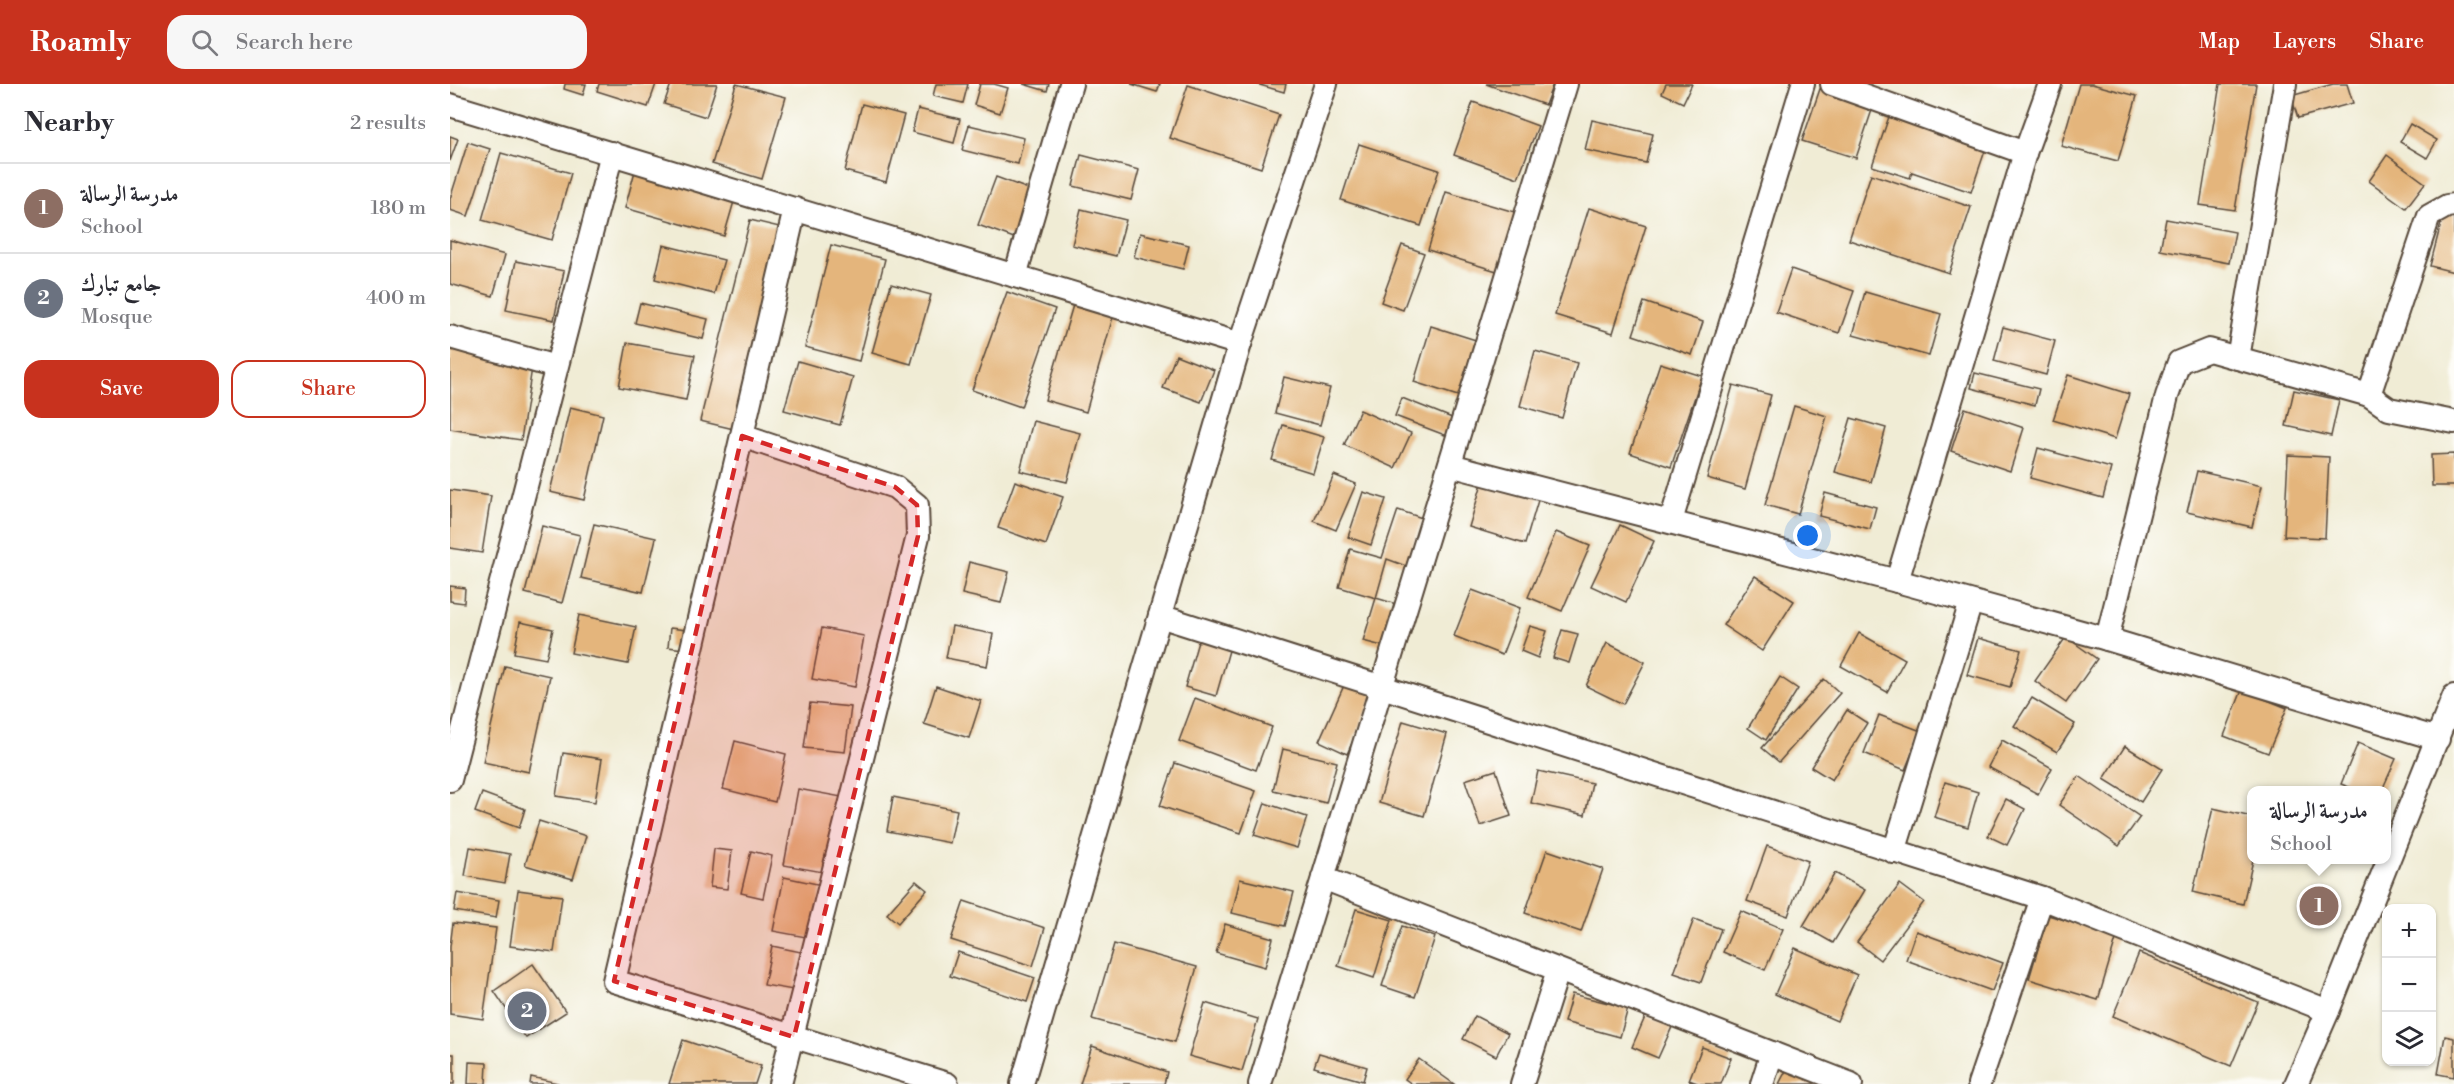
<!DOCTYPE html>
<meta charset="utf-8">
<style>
body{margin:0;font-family:"Libre Bodoni",Amiri,serif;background:#f7f7f7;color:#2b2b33}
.controls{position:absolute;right:18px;bottom:18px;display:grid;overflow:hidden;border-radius:12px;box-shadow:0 2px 4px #0004}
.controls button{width:54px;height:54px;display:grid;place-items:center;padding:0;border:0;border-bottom:2px solid #e1e1e2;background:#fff;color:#2b2b33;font:30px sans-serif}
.you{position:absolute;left:1358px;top:452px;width:21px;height:21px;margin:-15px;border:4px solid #fff;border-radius:50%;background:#1a73e8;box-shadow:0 0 0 9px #1a73e833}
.badge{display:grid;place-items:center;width:39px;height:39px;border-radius:50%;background:#c8321e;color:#fff;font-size:20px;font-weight:700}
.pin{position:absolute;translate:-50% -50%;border:3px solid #fff;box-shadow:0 2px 6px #0006}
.popup{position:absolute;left:1797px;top:702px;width:144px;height:78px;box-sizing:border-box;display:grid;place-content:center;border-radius:12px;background:#fff;filter:drop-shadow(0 2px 4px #0005);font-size:20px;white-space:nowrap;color:#7c7c81}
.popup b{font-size:22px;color:#2b2b33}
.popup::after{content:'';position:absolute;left:50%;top:100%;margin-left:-12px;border:12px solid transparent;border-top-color:#fff}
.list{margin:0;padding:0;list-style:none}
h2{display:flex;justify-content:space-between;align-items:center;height:78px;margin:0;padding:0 24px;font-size:26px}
h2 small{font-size:20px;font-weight:400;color:#7c7c81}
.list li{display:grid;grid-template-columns:39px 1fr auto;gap:18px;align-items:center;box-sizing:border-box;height:90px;padding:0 24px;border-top:2px solid #e1e1e2}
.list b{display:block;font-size:22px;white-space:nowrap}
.list p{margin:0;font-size:20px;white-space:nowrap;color:#7c7c81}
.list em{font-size:20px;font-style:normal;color:#7c7c81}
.actions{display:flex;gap:12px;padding:18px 24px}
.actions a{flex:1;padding:14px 0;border:2px solid #c8321e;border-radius:18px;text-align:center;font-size:21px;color:#c8321e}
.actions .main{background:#c8321e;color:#fff}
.icon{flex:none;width:33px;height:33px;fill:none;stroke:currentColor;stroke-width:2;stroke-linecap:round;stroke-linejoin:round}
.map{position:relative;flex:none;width:2004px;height:1000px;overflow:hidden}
header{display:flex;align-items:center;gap:36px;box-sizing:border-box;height:84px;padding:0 30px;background:#c8321e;color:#fff}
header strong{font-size:28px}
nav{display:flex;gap:33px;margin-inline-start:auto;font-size:21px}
.search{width:420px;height:54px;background:#f7f7f7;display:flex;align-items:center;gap:15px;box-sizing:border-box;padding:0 21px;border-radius:18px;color:#7c7c81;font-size:22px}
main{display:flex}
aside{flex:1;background:#fff}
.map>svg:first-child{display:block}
.building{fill:#e4b57c}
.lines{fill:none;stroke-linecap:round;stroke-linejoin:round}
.street-casing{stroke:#564739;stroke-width:26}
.street{stroke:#fff;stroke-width:22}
.marked{fill:#d62828;fill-opacity:0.2;stroke:#d62828;stroke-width:4.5;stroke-dasharray:12 8;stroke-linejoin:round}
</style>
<header>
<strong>Roamly</strong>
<div class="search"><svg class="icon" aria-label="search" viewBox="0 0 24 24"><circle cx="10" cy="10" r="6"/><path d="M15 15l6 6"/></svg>Search here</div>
<nav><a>Map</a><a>Layers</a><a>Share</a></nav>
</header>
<main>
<aside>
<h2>Nearby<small>2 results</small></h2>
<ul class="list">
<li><span class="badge" style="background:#8d6e63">1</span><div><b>مدرسة الرسالة</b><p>School</p></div><em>180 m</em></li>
<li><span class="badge" style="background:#6b7280">2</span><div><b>جامع تبارك</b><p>Mosque</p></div><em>400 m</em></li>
</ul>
<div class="actions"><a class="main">Save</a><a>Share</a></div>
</aside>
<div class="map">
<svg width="2004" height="1000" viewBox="0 0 2004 1000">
<rect width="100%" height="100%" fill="#fdfcf7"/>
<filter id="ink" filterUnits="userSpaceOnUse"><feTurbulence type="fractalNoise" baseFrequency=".0167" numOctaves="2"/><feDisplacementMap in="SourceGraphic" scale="12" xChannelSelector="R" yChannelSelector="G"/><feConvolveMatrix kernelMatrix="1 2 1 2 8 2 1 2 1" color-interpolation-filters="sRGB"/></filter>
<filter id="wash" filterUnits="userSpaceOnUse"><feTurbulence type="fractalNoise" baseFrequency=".008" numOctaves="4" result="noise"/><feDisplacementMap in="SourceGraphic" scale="24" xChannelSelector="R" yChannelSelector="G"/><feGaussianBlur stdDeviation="1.35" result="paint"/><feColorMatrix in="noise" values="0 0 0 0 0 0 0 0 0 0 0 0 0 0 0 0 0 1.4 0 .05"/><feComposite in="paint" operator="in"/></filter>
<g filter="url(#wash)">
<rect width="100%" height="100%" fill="#f0ecd5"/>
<g id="blocks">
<g class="building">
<polygon points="115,0 136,0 133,11 114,5"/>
<polygon points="149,0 206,0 198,23 147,7"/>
<polygon points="221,0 267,0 256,33 214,20"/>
<polygon points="286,0 336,13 312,95 262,80"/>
<polygon points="486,0 518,0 513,19 483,12"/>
<polygon points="530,0 544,0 558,4 550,29 524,21"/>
<polygon points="573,0 599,0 597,7"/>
<polygon points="681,0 710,0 707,8"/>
<polygon points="806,0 836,0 834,8"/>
<polygon points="1036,0 1103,0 1095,21"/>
<polygon points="1216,0 1242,0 1233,19 1212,9"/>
<polygon points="1629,0 1642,0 1687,12 1668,77 1611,62"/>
<polygon points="1770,0 1806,0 1785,126 1750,121"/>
<polygon points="1883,0 1897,0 1903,19 1848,34 1841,12"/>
<polygon points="738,1 829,31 811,84 720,54"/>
<polygon points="1370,5 1423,23 1406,74 1352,57"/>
<polygon points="1023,18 1088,42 1068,94 1004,71"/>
<polygon points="412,20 454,31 436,98 395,87"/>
<polygon points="1442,24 1538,58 1521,108 1462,88 1460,94 1422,82"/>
<polygon points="468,25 510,35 504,59 462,48"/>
<polygon points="1142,36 1203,50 1196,79 1135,66"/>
<polygon points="1960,40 1987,56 1977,74 1950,58"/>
<polygon points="519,41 574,54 568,80 512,66"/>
<polygon points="0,52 8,55 0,77"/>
<polygon points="18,58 40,65 18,132 0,126 0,115"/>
<polygon points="909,60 989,86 971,142 891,116"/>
<polygon points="51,69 121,89 102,156 32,136"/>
<polygon points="631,71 689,86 681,116 623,102"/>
<polygon points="1937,71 1975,99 1956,124 1919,97"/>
<polygon points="185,87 285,114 274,152 175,124"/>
<polygon points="1421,90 1521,123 1499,189 1399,156"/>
<polygon points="546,93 581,106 564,154 528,141"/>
<polygon points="996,108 1068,129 1050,188 978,166"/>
<polygon points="1139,124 1196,142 1163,249 1105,231"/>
<polygon points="631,125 676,136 666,172 622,161"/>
<polygon points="1994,128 2004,131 2004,188 1980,182"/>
<polygon points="1716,135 1785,148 1779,179 1710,166"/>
<polygon points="300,136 338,145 288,346 250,337"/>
<polygon points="690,149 739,161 733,185 684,173"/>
<polygon points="0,156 55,171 43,212 0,200"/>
<polygon points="213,161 274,176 264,210 205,195"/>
<polygon points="381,161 435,175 409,277 355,263"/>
<polygon points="952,161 974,169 953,226 931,218"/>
<polygon points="66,177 114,187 104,236 56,226"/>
<polygon points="1341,185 1404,207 1389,249 1326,228"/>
<polygon points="441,200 481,211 461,280 422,269"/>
<polygon points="557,208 605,225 571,323 522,306"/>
<polygon points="1415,208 1491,230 1479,272 1403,251"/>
<polygon points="1194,218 1253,238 1242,271 1183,251"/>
<polygon points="190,219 258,235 253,255 185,239"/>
<polygon points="623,221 663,233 636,328 595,316"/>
<polygon points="981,242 1029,257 1011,313 964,298"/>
<polygon points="1553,243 1605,257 1596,291 1544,277"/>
<polygon points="177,259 245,271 236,316 169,303"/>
<polygon points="0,264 83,277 71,356 0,345"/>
<polygon points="1085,267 1127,279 1112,334 1070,322"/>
<polygon points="726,271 764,286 751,318 713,304"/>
<polygon points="348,277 403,293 390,341 334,326"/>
<polygon points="1210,279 1252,292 1221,383 1180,369"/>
<polygon points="1525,289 1589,305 1585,321 1521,304"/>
<polygon points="1618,291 1679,310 1665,355 1603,336"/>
<polygon points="834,293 880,304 870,341 825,329"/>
<polygon points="1283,301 1321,311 1295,405 1257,394"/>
<polygon points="1844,306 1889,316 1881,352 1836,342"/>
<polygon points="952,314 1007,336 1000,353 945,332"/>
<polygon points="1344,322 1377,332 1348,430 1315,421"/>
<polygon points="120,323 153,331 134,416 100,408"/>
<polygon points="1515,324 1574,344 1560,387 1501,367"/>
<polygon points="910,326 961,349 945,384 894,361"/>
<polygon points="1401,334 1436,344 1421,398 1385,388"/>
<polygon points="583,337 630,349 617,398 570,387"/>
<polygon points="833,341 874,353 863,389 822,376"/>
<polygon points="1588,364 1661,384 1653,414 1580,394"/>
<polygon points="2004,370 2004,402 1982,402 1981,371"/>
<polygon points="1838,371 1879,373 1875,454 1834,452"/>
<polygon points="1747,387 1812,402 1802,443 1737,428"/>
<polygon points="884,391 906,400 886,446 864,437"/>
<polygon points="1033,396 1089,413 1075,460 1019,443"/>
<polygon points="565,397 613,413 596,461 548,444"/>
<polygon points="0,406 41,412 32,469 0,464"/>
<polygon points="913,408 936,415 921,461 898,453"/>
<polygon points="1375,409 1426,423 1420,445 1369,432"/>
<polygon points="948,426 972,434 956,482 937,475 926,514 889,503 900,465 932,474"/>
<polygon points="144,440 206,454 193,508 131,494"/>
<polygon points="1170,441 1204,457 1176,518 1141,502"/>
<polygon points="92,442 130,451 112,519 75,509"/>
<polygon points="1106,448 1140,462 1112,527 1078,513"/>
<polygon points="519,478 559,488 551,519 512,510"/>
<polygon points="1305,492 1344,517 1312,567 1273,541"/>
<polygon points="0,502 15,504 14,519 0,517"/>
<polygon points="1022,506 1070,524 1052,571 1004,552"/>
<polygon points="926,514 953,522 940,564 913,557"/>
<polygon points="129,531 186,543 178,580 121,569"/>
<polygon points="70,538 103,545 96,575 64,569"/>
<polygon points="502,542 543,550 537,582 496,574"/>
<polygon points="1080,542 1097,547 1088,574 1071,567"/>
<polygon points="220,544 244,547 242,566 218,563"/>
<polygon points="372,544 414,552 405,603 362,595"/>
<polygon points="1112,546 1128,550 1119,579 1103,574"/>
<polygon points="1409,549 1455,575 1437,608 1391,582"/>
<polygon points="1616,553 1647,575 1616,619 1585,597"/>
<polygon points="749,554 780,563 766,612 735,603"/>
<polygon points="1528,554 1571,566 1560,603 1517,591"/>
<polygon points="1157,559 1195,578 1173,620 1136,602"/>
<polygon points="55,582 100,592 79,688 33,678"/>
<polygon points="1330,593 1348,605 1316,656 1298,644"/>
<polygon points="1374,595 1390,609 1329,678 1312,664"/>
<polygon points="896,597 924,610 897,670 869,657"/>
<polygon points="486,602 531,617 519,654 474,640"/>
<polygon points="1792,606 1837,624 1818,669 1774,652"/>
<polygon points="745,614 822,643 806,686 729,657"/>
<polygon points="1582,614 1625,640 1607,668 1564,642"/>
<polygon points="360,619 401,623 395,668 354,664"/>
<polygon points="1397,626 1417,639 1382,696 1361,683"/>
<polygon points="1429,631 1471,647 1455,686 1414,669"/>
<polygon points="953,637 997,650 974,732 929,719"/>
<polygon points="1552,656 1602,684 1588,710 1538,683"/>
<polygon points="285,657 336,670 325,718 273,705"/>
<polygon points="1908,659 1946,675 1932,706 1907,706 1891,700"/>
<polygon points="1675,662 1712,685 1691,718 1654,695"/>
<polygon points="833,665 887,678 876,719 823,706"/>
<polygon points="113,669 152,675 145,718 106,712"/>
<polygon points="725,679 806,707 791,749 710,722"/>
<polygon points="1046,686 1061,732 1030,742 1015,696"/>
<polygon points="1088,687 1142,699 1135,731 1081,719"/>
<polygon points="1629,692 1690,733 1669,762 1609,721"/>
<polygon points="1495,698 1528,708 1518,743 1484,733"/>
<polygon points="348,705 392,713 378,789 334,781"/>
<polygon points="32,709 75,725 69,744 25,728"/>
<polygon points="443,713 507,726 500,759 437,747"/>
<polygon points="1556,715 1575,725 1557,761 1538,752"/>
<polygon points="815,719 857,733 847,764 804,751"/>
<polygon points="1763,724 1802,733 1802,776 1803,776 1793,820 1743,808"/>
<polygon points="89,737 136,752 123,795 75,781"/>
<polygon points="1317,762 1358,777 1338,832 1297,817"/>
<polygon points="20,763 60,770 55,799 15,792"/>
<polygon points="264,765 282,767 277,805 260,803"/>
<polygon points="1097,766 1153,785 1131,848 1075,829"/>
<polygon points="301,767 322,772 313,814 291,809"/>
<polygon points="1385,789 1415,806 1383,859 1353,842"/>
<polygon points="334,793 372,801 361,854 323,847"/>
<polygon points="790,795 844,808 835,842 782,829"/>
<polygon points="466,797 477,806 448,839 437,830"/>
<polygon points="1450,800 1474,818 1430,876 1407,858"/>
<polygon points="68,806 112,812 104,868 60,862"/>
<polygon points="7,809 49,816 46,834 4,827"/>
<polygon points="514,817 595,844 583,882 501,856"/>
<polygon points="906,825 942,836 924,894 888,882"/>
<polygon points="1291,827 1333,845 1315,886 1273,868"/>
<polygon points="1598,831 1667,852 1648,916 1579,895"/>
<polygon points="1244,835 1271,845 1251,898 1224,889"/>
<polygon points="3,839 46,844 33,935 0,930 0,863"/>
<polygon points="775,840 823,854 815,883 766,869"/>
<polygon points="952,842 985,853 965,913 932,902"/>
<polygon points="1466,847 1553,879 1542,907 1456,876"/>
<polygon points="664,860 747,883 725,958 642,935"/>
<polygon points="322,862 351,868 343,906 314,901"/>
<polygon points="1345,864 1407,891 1387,937 1325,910"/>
<polygon points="508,868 585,894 577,918 500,892"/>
<polygon points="1689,869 1808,918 1781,982 1663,932"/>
<polygon points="83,880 116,928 76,954 44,907"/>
<polygon points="1122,910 1178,924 1170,953 1114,938"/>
<polygon points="755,919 808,935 792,987 739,972"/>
<polygon points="1196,931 1222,943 1208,974 1182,963"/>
<polygon points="1025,932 1058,949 1046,972 1013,955"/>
<polygon points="1995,952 2004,954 2004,993 1988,990"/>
<polygon points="233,956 311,982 305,1000 219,1000"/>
<polygon points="642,962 717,988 714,1000 630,1000"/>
<polygon points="1252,963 1281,974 1271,1000 1250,1000 1239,996"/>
<polygon points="869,969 917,983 913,997 864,983"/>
<rect x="0" y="970" width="4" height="30"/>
<polygon points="969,975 1004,1000 962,1000 955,995"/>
<polygon points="19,978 37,979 36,1000 18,1000"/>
<polygon points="1338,983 1366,997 1364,1000 1329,1000"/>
<polygon points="81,993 108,999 108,1000 80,1000"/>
</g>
</g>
</g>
<g filter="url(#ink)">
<use href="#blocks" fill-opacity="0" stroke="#564739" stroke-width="1.5"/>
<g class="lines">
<g class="street-casing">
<g id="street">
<polyline points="1382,0 1575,69"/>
<polyline points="0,21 790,260"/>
<polyline points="345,125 164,897 497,1000"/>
<polyline points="565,192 621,0"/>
<polyline points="0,253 106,283"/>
<polyline points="1788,274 1835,0"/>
<polyline points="1919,311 1979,132 1997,122 2004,121"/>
<polyline points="292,352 445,403 467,421 468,452 330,1000"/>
<polyline points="1000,381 1447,497 1657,555 1988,655"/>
<polyline points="1221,437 1353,0"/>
<polyline points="1447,497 1575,69 1600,0"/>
<polyline points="710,532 1592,814 1878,927"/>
<polyline points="1657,555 1717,312 1729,278 1759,266 1919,311 1939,325 2004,338"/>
<polyline points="0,696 162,69"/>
<polyline points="1444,768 1521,518"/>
<polyline points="873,794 1401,1000"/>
<polyline points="572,1000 790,260 876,0"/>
<polyline points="810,1000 1116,0"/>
<polyline points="1072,1000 1108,887"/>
<polyline points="1312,1000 1322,969"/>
<polyline points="1529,1000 1592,814"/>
<polyline points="1846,1000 1878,927 2004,612"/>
</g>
</g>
<use href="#street" class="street"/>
</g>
</g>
<path class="marked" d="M292,352l153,51 22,18 1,31 -124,501 -180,-56z"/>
</svg>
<div class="controls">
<button>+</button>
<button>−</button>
<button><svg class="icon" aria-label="layers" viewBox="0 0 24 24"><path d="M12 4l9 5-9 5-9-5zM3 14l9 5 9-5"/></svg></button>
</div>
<div class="you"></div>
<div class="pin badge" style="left:1869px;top:822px;background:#8d6e63">1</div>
<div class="popup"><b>مدرسة الرسالة</b>School</div>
<div class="pin badge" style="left:77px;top:927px;background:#6b7280">2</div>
</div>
</main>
